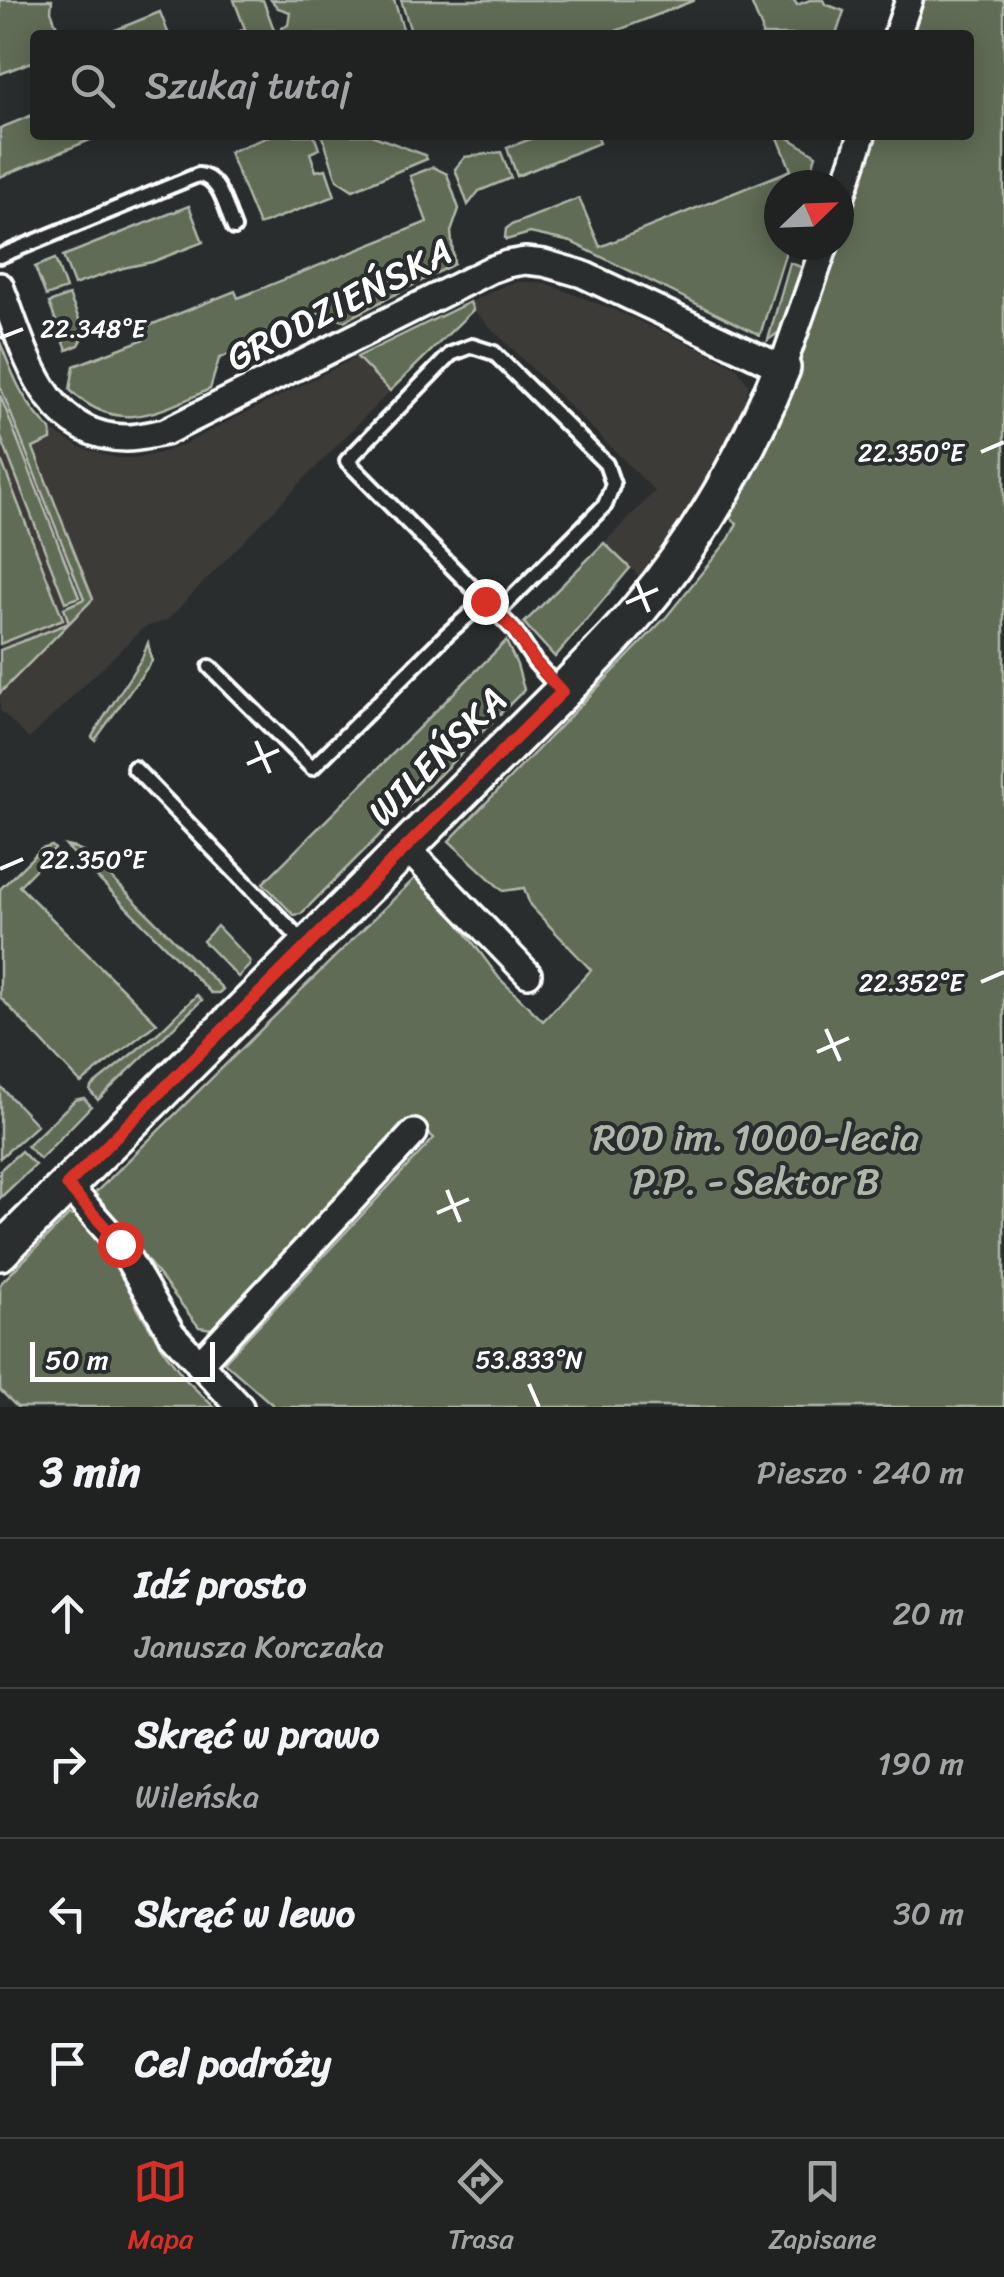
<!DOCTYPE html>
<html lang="pl">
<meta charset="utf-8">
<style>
body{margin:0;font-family:Sriracha,sans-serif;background:#2d2f2f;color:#f1f3f6}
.compass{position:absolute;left:764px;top:170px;width:90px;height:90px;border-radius:50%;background:#202222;box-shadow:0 5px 25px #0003;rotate:67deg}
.scale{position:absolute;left:30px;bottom:25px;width:185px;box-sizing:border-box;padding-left:10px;border:5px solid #fff;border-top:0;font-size:28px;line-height:35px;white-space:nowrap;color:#fff;-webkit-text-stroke:8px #2a2d2e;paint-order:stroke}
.stop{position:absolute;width:30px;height:30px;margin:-22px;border:8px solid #d93025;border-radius:50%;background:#fff}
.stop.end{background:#d93025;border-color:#fff;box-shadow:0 2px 10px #0008}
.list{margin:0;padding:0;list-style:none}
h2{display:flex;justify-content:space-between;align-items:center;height:130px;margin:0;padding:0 40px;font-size:42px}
h2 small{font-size:32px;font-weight:400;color:#a2a4a5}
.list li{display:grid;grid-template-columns:65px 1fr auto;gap:30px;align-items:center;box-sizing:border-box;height:150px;padding:0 40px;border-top:2px solid #3d3f40}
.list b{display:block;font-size:38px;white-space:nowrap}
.list p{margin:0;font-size:32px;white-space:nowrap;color:#a2a4a5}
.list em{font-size:32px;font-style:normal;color:#a2a4a5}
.icon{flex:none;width:55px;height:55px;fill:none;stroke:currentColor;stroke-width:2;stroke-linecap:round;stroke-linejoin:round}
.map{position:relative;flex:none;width:1004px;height:1407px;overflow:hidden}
.search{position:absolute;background:#202222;box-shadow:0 5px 25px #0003;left:30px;right:30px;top:30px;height:110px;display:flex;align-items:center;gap:25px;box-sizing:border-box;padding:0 35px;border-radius:10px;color:#a2a4a5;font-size:38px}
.sheet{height:730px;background:#202222}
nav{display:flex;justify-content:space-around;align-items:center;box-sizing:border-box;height:140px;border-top:2px solid #3d3f40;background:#202222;font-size:28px;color:#a2a4a5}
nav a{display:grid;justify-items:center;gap:5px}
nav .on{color:#d93025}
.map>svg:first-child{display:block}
.built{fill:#3e3a39}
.green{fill:#606c54;stroke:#b0b6aa;stroke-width:2.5}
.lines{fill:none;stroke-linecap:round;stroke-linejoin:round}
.lane-casing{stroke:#fff;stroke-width:20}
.street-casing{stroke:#fff;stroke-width:32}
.secondary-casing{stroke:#fff;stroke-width:42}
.lane{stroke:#2a2d2e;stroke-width:12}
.street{stroke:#2a2d2e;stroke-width:25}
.secondary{stroke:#2a2d2e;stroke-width:35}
.route{stroke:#d93025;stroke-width:12}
.ticks{fill:none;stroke:#fff;stroke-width:4}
.labels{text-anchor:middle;stroke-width:8;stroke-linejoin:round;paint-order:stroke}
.street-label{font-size:38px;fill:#fff;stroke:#2a2d2e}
.park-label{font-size:38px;fill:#b0b6aa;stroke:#2a2d2e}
.ticks-label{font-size:25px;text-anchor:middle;fill:#fff;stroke:#2a2d2e;stroke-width:8;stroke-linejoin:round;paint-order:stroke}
</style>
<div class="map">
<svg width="1004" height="1407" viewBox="0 0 1004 1407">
<rect width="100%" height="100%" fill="#2a2d2e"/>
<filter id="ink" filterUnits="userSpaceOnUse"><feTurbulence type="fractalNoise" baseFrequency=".01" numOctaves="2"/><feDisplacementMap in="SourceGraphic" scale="20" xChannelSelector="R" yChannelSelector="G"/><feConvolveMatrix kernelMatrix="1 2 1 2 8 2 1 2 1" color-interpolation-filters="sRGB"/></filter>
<g filter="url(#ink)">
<g class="built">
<polygon points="518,282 545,283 619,312 709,353 737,368 748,384 746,402 708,475 677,525 639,576 604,543 655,491 473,310 470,302 508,284"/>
<polygon points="357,357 390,391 167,620 143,628 29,739 0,710 0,367 68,534 34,448 52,441 52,431 79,447 117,458 136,458 160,453 180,446"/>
</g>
<g class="green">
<polygon points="0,0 52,0 51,11 60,35 35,35 35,72 31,62 0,74"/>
<polygon points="234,0 263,0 276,35 231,35 245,29"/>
<polygon points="271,0 394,0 405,35 284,35 282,28 288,25 290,12 278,8"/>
<polygon points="401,0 695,0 606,35 412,35"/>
<polygon points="750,0 794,0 797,5 810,0 823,0 825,4 844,11 836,35 762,35 762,29"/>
<polygon points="920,0 1004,0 1004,1407 275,1407 224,1362 434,1138 412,1118 212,1329 199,1327 95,1193 415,878 457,921 499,978 543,1021 591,970 530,905 524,888 503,891 449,841 667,616 729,539 737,523 729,517 769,440 839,245 874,135 969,135 969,35 908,35"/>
<polygon points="160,12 169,35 103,35"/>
<polygon points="35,114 35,135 102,135 0,177 0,128"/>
<polygon points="273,135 314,135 319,149 310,153 316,171 326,169 335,196 259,225 229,152"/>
<polygon points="322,135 371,135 425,155 427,159 353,190 337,180"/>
<polygon points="541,135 596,135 599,143 517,176 507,148"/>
<polygon points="777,135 784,135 816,155 807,185 779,185 779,245 788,245 760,335 571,242 530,233 506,240 505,238 506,229 511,225 579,198 600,247 791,170"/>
<polygon points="501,152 511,178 479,191 468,205 455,169 465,157"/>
<path d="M433,167l14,7 12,35 -8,23 3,32 -110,57 -28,-9 -97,47 -9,30c-52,23 -92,47 -140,1l4,-24 73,-28 -4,-10 92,-37 3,7 189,-76 -17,-46z"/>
<polygon points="189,206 203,242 152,262 123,268 74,285 63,256"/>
<polygon points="55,259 66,289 46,296 35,267"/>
<polygon points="790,263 804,268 785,328 768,340"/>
<polygon points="69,295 85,334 79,345 67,350 49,303"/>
<polygon points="470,302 473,310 390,391 357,357"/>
<path d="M0,342c13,34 24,63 51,88v10l-18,8 60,151 -93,94v-43l69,-27 -5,-15 20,-9 -84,-213z"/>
<polygon points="0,395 79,597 65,602 0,435"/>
<polygon points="0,457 63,619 0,644"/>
<polygon points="604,543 630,568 555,657 524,623"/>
<polygon points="506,641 517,665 524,690 301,914 294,915 263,883"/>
<polygon points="148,643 152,661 95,740 92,737 94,733 142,658"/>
<polygon points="52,846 55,849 19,886 157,1023 81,1083 0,997 0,889 41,849"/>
<polygon points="66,846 75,848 90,856 223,989 219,993 211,993"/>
<polygon points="217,926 250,961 250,965 238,977 203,941"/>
<polygon points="197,995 202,1000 98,1100 90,1091 91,1087 159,1032"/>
<polygon points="0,1086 37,1125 0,1158"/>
<polygon points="84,1098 91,1106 40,1159 27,1146 75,1100"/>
<polygon points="21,1151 35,1165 0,1198 0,1170"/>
<polygon points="69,1215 79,1217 116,1259 138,1309 165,1352 186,1380 214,1407 17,1407 0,1390 0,1284"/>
</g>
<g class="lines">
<g class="lane-casing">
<g id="lane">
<path d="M0,256l198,-81c23,2 28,35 36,53"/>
<polyline points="497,613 605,505 613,484 606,464 494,353 472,346 451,354 347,461 514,630 535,662 560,690"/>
<polyline points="210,667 312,768 447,634 485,601"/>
<polyline points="134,768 305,944"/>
</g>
</g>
<g class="street-casing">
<g id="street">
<polyline points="897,35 909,0"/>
<polyline points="839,204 862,135"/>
<path d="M0,286c25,63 43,151 126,152 13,0 27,-4 39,-6l325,-162 17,-6 18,-3 19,2 38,11 200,94 43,-123"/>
<polyline points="406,847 528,974"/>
<polyline points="67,1185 120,1245 172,1334 240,1407"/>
<polyline points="199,1364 414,1133"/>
</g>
</g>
<g class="secondary-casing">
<path id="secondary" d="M0,1252l562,-560c27,-28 55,-55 79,-85 60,-71 106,-153 141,-239"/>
</g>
<use href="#lane" class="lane"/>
<use href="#street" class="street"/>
<use href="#secondary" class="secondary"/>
</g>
</g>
<g class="lines" filter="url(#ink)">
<polyline class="route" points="120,1244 67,1185 562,692 535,662 514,630 485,601"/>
</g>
<path class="ticks" d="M0,338l23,-9M981,452l23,-10M636,580l13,32M626,603l32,-14M256,741l14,32M247,764l32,-14M0,869l23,-10M981,982l23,-10M826,1029l14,32M817,1052l32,-14M447,1190l13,32M437,1213l32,-14M529,1384l10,23"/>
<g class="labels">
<g class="street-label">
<text transform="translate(339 304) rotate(-27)" y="13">GRODZIEŃSKA</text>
<text transform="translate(437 756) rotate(-45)" y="13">WILEŃSKA</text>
</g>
<g class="park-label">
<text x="756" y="1150">ROD im. 1000-lecia<tspan x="756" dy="44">P.P. - Sektor B</tspan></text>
</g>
</g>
<g class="ticks-label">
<text x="93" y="337">22.348°E</text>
<text x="911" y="461">22.350°E</text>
<text x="93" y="868">22.350°E</text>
<text x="911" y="991">22.352°E</text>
<text x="529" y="1368">53.833°N</text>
</g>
</svg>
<svg class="compass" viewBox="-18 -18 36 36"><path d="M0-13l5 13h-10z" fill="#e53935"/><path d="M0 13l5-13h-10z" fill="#a2a4a5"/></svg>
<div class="scale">50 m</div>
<div class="stop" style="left:120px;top:1244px"></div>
<div class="stop end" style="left:485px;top:601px"></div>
<div class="search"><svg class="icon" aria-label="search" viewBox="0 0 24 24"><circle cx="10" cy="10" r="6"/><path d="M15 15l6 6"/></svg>Szukaj tutaj</div>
</div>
<section class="sheet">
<h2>3 min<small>Pieszo · 240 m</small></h2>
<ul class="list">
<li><svg class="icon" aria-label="ahead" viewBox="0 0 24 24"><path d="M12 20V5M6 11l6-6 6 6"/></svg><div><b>Idź prosto</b><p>Janusza Korczaka</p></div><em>20 m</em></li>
<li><svg class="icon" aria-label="right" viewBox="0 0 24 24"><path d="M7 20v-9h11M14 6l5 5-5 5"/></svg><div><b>Skręć w prawo</b><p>Wileńska</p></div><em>190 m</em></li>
<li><svg class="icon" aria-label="left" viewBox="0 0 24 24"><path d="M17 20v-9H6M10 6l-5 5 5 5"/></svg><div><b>Skręć w lewo</b></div><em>30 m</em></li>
<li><svg class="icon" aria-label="arrive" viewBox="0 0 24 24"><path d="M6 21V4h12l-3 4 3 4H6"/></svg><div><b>Cel podróży</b></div></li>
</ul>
</section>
<nav>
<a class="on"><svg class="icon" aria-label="map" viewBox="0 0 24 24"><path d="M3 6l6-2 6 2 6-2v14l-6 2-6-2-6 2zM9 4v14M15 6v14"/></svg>Mapa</a>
<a><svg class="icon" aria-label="directions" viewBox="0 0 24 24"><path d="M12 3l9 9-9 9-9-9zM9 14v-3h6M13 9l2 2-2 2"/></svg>Trasa</a>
<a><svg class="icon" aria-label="saved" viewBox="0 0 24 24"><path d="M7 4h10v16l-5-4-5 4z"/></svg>Zapisane</a>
</nav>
